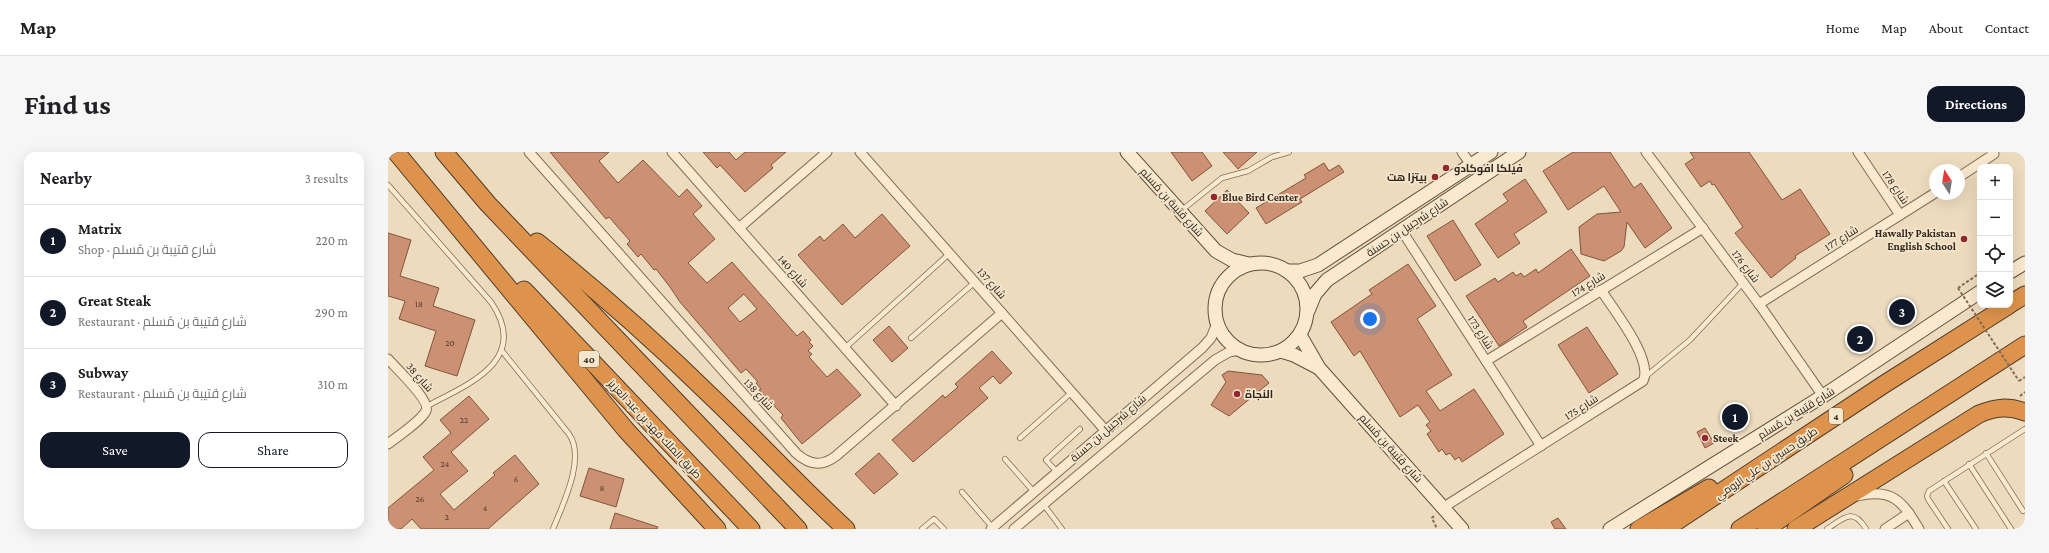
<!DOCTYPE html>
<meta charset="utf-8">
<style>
body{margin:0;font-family:"Crimson Pro",Cairo,serif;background:#f6f6f6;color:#202124}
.controls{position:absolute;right:12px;top:12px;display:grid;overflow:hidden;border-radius:8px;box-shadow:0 4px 16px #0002}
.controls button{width:36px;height:36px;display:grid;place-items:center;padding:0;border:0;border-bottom:1px solid #e0e0e0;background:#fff;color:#202124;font:20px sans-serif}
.compass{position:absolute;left:1541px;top:12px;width:36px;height:36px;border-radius:50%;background:#fff;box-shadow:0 4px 16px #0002;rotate:348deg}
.you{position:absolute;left:982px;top:167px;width:14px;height:14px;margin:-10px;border:3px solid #fff;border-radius:50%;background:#1a73e8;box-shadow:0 0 0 6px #1a73e833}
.badge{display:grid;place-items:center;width:26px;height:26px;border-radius:50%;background:#111827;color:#fff;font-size:13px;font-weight:700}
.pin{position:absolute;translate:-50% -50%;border:2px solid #fff;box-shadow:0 1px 4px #0006}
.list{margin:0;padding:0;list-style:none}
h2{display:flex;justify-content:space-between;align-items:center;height:52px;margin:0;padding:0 16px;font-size:17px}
h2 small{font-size:13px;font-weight:400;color:#757577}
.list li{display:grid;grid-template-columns:26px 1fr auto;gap:12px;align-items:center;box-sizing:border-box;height:72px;padding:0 16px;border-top:1px solid #e0e0e0}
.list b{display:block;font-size:15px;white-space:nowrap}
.list p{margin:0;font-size:13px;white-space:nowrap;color:#757577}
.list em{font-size:13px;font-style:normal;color:#757577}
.actions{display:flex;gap:8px;padding:12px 16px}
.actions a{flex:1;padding:9px 0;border:1px solid #111827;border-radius:12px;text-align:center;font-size:14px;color:#111827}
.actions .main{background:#111827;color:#fff}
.icon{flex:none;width:22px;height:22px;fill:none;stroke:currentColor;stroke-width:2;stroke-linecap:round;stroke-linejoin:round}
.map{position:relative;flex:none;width:1637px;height:377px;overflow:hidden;border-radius:12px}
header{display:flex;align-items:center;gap:24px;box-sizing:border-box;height:56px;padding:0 20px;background:#fff;border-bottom:1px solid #e0e0e0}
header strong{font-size:19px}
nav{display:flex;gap:22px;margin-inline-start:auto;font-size:14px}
.intro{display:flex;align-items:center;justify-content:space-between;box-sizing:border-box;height:96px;padding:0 24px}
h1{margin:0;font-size:28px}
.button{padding:10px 18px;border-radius:12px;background:#111827;color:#fff;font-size:14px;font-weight:700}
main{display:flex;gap:24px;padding:0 24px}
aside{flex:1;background:#fff;border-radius:12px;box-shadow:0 4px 16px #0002}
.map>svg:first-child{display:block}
.building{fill:#cb9172;stroke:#83543d;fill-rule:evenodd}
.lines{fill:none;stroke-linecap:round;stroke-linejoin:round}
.lane-casing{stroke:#846b56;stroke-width:6}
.street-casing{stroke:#846b56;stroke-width:11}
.secondary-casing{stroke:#664d3a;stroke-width:15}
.highway-casing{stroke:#513a2b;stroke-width:19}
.path{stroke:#846b56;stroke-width:2;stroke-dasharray:3 2;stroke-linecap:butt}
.lane{stroke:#f8e9cf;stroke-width:4.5}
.street{stroke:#f8e9cf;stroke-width:9}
.secondary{stroke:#f8e9cf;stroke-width:13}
.highway{stroke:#dd934c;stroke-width:17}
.path-bridge{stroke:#846b56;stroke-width:2;stroke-dasharray:3 2;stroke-linecap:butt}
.poi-dot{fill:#92272f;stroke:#f4e6cc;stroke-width:1.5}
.labels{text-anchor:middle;stroke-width:3.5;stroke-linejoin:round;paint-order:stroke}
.number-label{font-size:9px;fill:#594031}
.shield{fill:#f4e6cc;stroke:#6d5f50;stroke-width:1}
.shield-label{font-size:10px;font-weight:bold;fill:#33251b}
.poi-label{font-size:11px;font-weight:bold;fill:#33251b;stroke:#f4e6cc;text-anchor:start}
.street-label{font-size:11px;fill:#33251b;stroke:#f4e6cc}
</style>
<header>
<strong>Map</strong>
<nav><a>Home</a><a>Map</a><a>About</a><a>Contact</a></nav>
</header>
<div class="intro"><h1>Find us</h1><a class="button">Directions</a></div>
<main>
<aside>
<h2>Nearby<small>3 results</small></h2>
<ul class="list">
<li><span class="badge">1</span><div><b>Matrix</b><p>Shop · شارع قتيبة بن مُسلم</p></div><em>220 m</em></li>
<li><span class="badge">2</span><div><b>Great Steak</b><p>Restaurant · شارع قتيبة بن مُسلم</p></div><em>290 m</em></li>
<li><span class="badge">3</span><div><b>Subway</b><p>Restaurant · شارع قتيبة بن مُسلم</p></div><em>310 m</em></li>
</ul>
<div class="actions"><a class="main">Save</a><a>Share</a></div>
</aside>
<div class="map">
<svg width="1637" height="377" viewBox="0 0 1637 377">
<rect width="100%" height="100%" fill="#eddbbd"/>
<g class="building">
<path d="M162,0h59l-10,9 19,22 25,-23 36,37 8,-8 15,17 -9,8 22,25 -27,24 19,20 25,-21 65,74 6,-5 8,9 -2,2 4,4 -5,5 4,3 -3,3 18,20 10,-8 24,26 -59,49 -21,-26 2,-3 -24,-25 2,-1 -5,-6 2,-1 -12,-13 -5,4 -61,-71 -10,-15 -14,-18 -2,1 -13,-16 -3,3 -11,-13 3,-3 -21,-24 -3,2zM356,142l13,15 -17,13 -12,-14z"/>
<polygon points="315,0 341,0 348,8 357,0 398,0 383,13 385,16 357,40 332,13 329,16"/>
<polygon points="783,0 814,0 824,14 804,29"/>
<polygon points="835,0 869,0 850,17"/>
<polygon points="1185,0 1222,0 1246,36 1253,31 1284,76 1257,96 1239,70 1236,95 1233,99 1216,109 1193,102 1191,75 1209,62 1233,60 1216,34 1180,58 1155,19"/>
<polygon points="1302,0 1361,0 1394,48 1412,37 1442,82 1407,104 1408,106 1383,126 1347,81 1355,75 1326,32 1324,33 1322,29 1313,35 1297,12 1306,6"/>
<polygon points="936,11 941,19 951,13 956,20 912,47 914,50 878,72 868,56 918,26 916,23"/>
<polygon points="1137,27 1159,60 1126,82 1132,91 1110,106 1087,72 1120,49 1115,42"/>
<polygon points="839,38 861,61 839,82 817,59"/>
<polygon points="494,62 522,94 454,153 410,103 432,84 436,89 455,72 467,86"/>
<polygon points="1065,68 1093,113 1067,129 1039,84"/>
<polygon points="0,81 23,88 12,124 51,136 45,154 87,168 69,224 37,214 48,179 11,167 17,149 0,144"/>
<polygon points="1183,97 1202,124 1135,169 1139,175 1111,194 1078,144 1107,126 1110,130 1125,120 1128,124 1133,121 1136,125 1148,117 1150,121"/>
<polygon points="1020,112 1048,154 1029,167 1064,223 1038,239 1052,259 1086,237 1116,282 1074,310 1071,305 1067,308 1062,301 1058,303 1054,297 1051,300 1039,282 1043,279 1038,273 1042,270 1030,253 1012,265 972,199 966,204 943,170 984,142 981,138"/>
<polygon points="501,174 520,196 504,210 485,188"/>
<polygon points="1199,175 1230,222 1201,241 1170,193"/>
<polygon points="604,199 624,221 612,232 605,224 591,236 600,246 525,310 504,288 555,243 557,246 570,235 567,232"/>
<polygon points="840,219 874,223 881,231 841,264 823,253 838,230 834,223"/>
<polygon points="81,244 101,267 63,300 80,319 52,342 66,358 107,323 105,321 127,303 151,332 100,377 33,377 24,367 13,377 0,377 0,356 46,318 35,305 63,281 52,268"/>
<polygon points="1317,276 1326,291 1317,296 1309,280"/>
<polygon points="491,301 510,322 486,342 467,322"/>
<polygon points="201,316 236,327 228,355 192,344"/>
<polygon points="227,361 270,375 269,377 222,377"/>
<polygon points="1170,366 1178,377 1167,377 1163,370"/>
</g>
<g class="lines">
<g class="lane-casing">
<g id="lane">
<path d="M0,33l103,117c40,58 -22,82 -64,104"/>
<polyline points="794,58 834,26 860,19 884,5 901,0"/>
<polyline points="523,186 587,130"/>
<polyline points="457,196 562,101"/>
<path d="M114,199l67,83c17,24 -6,70 -16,95"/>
<polyline points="1257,225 1302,188 1355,131"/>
<polyline points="632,286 684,240"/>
<polyline points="1598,301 1635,359"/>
<polyline points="617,307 646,340"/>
<polyline points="1581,312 1623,377"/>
<polyline points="669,320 658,308 692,277"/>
<polyline points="1556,329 1588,377"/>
<polyline points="574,340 605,376"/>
<polyline points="656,353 674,377"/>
<polyline points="534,377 546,367 556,377"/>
<path d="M1439,377c17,-11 26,-22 39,0"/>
<polyline points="1560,377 1540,347 1539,344 1541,339 1637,277"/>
</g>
</g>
<g class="street-casing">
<g id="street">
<path d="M141,0l267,301c13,12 26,14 40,3l166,-143"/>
<polyline points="284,0 508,254"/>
<polyline points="472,0 717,278"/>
<polyline points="1074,0 1083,13"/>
<polyline points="1258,0 1371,152 1435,244"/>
<polyline points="1470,0 1512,63"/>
<polyline points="1571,25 1606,2 1604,0"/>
<polyline points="351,76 439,0"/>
<polyline points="1014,79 1153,294"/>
<polyline points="1371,152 1547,41"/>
<path d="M0,207c8,9 43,42 38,52 -6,11 -28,25 -38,33"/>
<polyline points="1098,209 1315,76"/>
<path d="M1469,344c36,-8 45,5 62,33"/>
<path d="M1056,355l199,-126c11,-21 -30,-72 -42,-91"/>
<polyline points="603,377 814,196 823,186 829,171"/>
<polyline points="626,377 827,208 841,200 852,198"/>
<polyline points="1497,377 1521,361"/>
</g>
</g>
<g class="secondary-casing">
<g id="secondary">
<polyline points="739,0 828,99 844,108 861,112"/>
<circle cx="873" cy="157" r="46"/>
<polyline points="899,119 912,119 930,113 1103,0"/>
<polyline points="1622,120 1637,111"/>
<polyline points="920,159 927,142 939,128 1131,0"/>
<polyline points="912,183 931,216 1074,377"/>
<polyline points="893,199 906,203 929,215"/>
<polyline points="1222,377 1435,244 1592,140"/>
</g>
</g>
<g class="highway-casing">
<g id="highway">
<polyline points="8,0 238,278 329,377"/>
<polyline points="56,0 100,52 410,377"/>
<path d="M149,90c61,49 121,102 177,157 45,43 86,88 132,130"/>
<polyline points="136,138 363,377"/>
<polyline points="1622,152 1637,143"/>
<polyline points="1251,377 1321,336"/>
<polyline points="1277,377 1495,233 1621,153"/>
<polyline points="1352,377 1637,193"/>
<polyline points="1378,377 1456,323"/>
<path d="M1408,377l183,-115c17,-7 29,-8 46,-2"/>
</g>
</g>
<g class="path">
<polyline points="1570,136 1592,121"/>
<polyline points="1631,229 1637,225"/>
<polyline points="1632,244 1637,240"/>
<polyline points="1046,364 1044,366 1049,377"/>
</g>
<use href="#lane" class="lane"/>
<use href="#street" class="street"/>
<use href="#secondary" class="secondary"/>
<use href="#highway" class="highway"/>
<polyline class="path-bridge" points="1570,136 1631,229"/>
</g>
<g class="poi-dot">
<circle cx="1058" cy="16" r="4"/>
<circle cx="1047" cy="25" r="4"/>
<circle cx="826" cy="45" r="4"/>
<circle cx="1576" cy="87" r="4"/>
<circle cx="849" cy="242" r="4"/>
<circle cx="1317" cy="286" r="4"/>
</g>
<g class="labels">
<g class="number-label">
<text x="31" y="155">18</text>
<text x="62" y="194">20</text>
<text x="76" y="271">22</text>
<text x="57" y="315">24</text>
<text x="128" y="330">6</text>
<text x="214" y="339">8</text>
<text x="32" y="350">26</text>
<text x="97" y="359">4</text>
<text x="59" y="368">2</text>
</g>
<g class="shield">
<rect x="191" y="199" width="20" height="16" rx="3"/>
<rect x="1441" y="256" width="14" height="16" rx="3"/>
</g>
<g class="shield-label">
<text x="201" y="211">40</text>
<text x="1448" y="268">4</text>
</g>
<g class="poi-label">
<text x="1066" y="20">فيلكا افوكادو</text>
<text x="1039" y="29" text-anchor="end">بيتزا هت</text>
<text x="834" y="49">Blue Bird Center</text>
<text x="1568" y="85" text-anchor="end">Hawally Pakistan<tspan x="1568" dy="13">English School</tspan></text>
<text x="857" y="246">النجاة</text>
<text x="1325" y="290">Steek</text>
</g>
<g class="street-label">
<text transform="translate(1508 35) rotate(56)" y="4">شارع 178</text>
<text transform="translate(784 50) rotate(48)" y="4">شارع قتيبة بن مُسلم</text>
<text transform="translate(1019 75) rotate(-34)" y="4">شارع شرحبيل بن حسنة</text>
<text transform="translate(1453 86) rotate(-32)" y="4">شارع 177</text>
<text transform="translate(1358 114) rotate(53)" y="4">شارع 176</text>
<text transform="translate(405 119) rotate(49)" y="4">شارع 140</text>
<text transform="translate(604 131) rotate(49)" y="4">شارع 137</text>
<text transform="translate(1200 132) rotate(-31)" y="4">شارع 174</text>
<text transform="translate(1093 180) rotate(57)" y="4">شارع 173</text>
<text transform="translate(32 225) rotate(49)" y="4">شارع 38</text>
<text transform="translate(371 242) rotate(48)" y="4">شارع 138</text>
<text transform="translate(1193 255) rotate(-32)" y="4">شارع 175</text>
<text transform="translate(1408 261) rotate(-32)" y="4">شارع قتيبة بن مُسلم</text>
<text transform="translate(720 276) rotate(-41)" y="4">شارع شرحبيل بن حسنة</text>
<text transform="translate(267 277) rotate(47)" y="4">طريق الملك فهد بن عبد العزيز</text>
<text transform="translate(1003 296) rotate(48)" y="4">شارع قتيبة بن مُسلم</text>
<text transform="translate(1378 311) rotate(-34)" y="4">طريق حسين بن علي الرومي</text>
</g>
</g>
</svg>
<div class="controls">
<button>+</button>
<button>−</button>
<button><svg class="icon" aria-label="locate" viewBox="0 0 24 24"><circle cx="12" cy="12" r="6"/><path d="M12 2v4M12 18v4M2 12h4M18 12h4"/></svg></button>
<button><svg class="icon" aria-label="layers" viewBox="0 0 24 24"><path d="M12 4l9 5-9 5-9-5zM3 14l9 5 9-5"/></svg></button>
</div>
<svg class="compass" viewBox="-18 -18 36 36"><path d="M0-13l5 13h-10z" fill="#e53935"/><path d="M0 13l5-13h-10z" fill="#757577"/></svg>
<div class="you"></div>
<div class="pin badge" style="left:1347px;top:265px">1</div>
<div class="pin badge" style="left:1472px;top:187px">2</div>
<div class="pin badge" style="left:1514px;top:160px">3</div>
</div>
</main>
